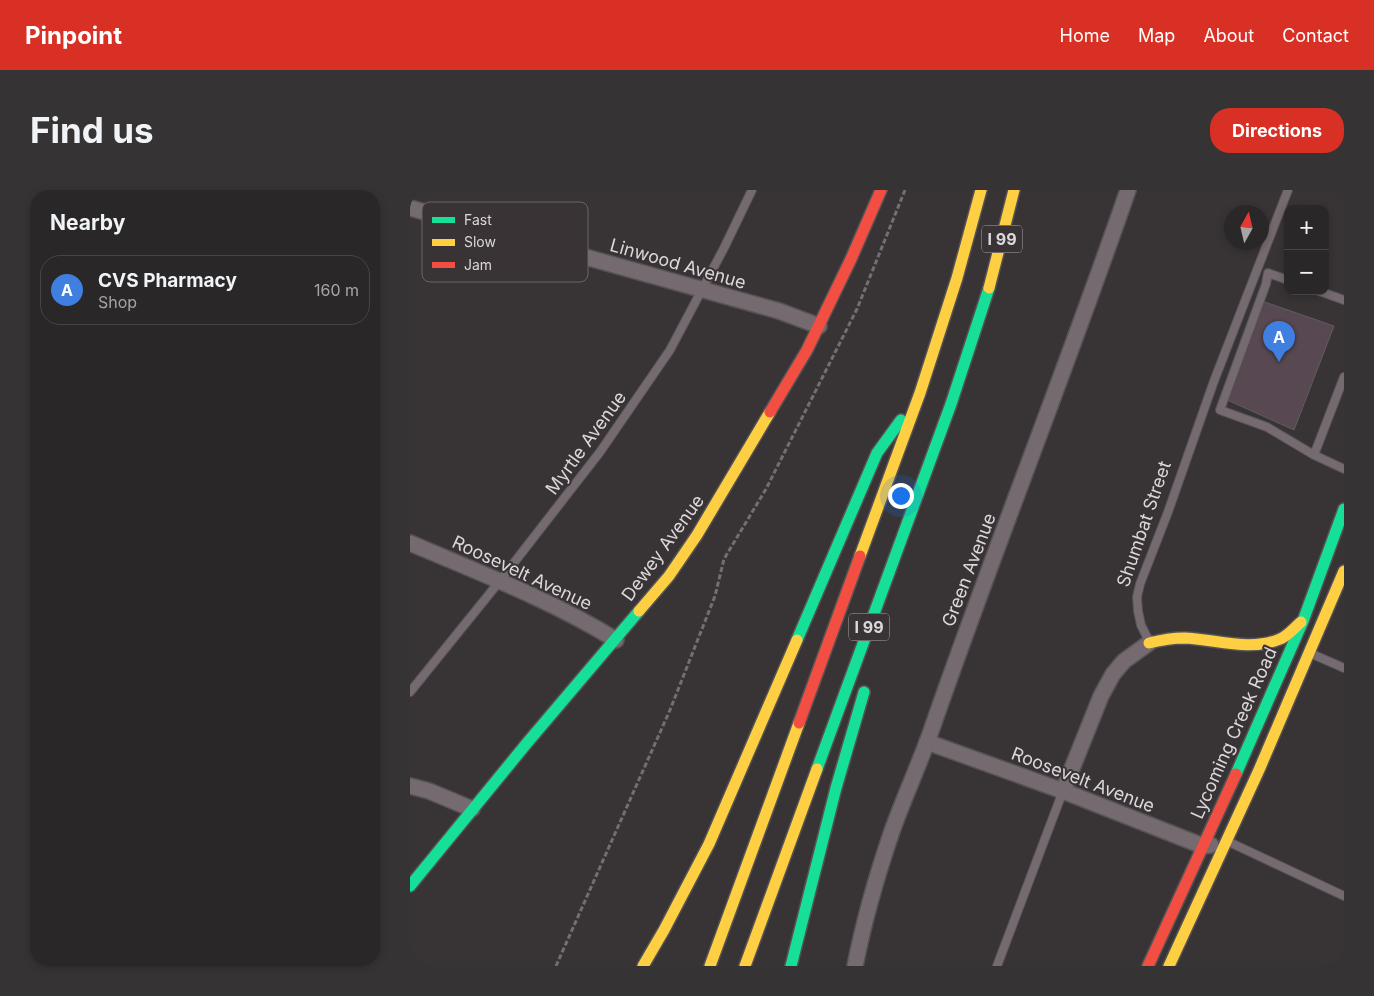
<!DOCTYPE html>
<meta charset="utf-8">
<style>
body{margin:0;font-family:Inter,sans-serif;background:#363334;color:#f1f3f6}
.controls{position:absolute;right:15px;top:15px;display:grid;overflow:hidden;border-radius:10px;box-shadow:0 2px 8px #0003}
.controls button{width:45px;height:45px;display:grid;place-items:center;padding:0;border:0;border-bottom:1px solid #464445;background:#2a2728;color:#f1f3f6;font:25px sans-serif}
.compass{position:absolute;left:814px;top:15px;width:45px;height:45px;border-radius:50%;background:#2a2728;box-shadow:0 2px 8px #0003;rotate:8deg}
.you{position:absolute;left:490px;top:305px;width:18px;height:18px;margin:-12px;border:4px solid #fff;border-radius:50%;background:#1a73e8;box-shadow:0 0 0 8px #1a73e833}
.badge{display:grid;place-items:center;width:32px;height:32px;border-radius:50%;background:#d93025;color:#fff;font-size:16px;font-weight:700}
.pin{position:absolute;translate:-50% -41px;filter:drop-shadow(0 1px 2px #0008)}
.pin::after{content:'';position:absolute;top:26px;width:18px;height:15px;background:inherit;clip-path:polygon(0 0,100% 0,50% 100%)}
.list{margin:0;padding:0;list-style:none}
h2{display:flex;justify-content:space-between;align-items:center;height:65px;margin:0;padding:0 20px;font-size:21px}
h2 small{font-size:16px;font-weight:400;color:#a5a5a8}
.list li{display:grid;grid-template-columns:32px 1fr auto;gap:15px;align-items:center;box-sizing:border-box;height:70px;margin:0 10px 10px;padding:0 10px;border:1px solid #464445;border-radius:20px}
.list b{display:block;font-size:19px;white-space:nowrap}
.list p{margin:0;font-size:16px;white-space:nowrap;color:#a5a5a8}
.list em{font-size:16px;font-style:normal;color:#a5a5a8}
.map{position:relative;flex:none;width:934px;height:776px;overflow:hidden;border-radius:20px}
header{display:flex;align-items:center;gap:30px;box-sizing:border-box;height:70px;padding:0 25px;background:#d93025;color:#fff}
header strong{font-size:24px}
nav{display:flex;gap:28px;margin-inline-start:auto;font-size:18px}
.intro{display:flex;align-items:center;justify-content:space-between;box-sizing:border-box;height:120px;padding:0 30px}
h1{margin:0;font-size:35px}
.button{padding:12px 22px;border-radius:20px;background:#d93025;color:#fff;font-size:18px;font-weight:700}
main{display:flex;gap:30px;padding:0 30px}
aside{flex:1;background:#2a2728;border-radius:20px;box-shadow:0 2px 8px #0003}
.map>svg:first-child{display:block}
.building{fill:#574852;stroke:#605d5f}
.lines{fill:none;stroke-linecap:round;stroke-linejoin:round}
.lane-casing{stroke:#555254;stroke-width:10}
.street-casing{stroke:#555254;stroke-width:18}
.fast-casing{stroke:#555254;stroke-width:14}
.slow-casing{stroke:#555254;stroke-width:14}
.jam-casing{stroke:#555254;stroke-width:14}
.path{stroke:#746e72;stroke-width:3;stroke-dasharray:5 2.5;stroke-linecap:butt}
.lane{stroke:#746a70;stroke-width:8}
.street{stroke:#746a70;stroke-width:15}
.fast{stroke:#16e098;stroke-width:11}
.slow{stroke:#ffcf43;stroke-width:11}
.jam{stroke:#f24e42;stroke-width:11}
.labels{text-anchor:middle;stroke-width:4;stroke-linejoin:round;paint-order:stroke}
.shield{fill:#393336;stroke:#aaa6a9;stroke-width:1}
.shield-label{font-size:16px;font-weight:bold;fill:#dbd7da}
.street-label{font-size:18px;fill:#dbd7da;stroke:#393336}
.key{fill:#393336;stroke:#6a6467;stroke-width:1}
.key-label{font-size:14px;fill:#dbd7da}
</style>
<header>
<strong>Pinpoint</strong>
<nav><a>Home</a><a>Map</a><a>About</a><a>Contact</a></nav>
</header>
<div class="intro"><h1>Find us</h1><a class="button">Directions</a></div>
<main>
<aside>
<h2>Nearby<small></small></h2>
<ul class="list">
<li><span class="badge" style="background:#3f7fe0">A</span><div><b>CVS Pharmacy</b><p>Shop</p></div><em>160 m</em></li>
</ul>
</aside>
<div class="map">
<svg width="934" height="776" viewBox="0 0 934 776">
<rect width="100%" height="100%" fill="#383436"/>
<polygon class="building" points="849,110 924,136 884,240 815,209"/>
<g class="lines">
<g class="lane-casing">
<g id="lane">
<polyline points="878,90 858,83 856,94 810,220 857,237 904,265"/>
<polyline points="909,101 934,110"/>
<polyline points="934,187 904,265 934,279"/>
<polyline points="739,451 731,435 728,421 727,407 730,394 758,322 804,191 878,0"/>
<polyline points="902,464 934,478"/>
<polyline points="0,502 89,392 190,262 260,160 314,58 342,0"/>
<polyline points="819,652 934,706"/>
<polyline points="587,776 653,601"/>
</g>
</g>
<g class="street-casing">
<g id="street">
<polyline points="0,18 369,121 409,136"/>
<path d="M0,353c70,30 141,57 206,97"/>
<polyline points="517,552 653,601 793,656 801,655"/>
<polyline points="0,596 19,601 62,619"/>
<polyline points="653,601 691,506 703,484 714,471 739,453"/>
<path d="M445,776c9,-46 22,-91 37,-135 12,-33 26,-64 38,-97 63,-182 135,-361 198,-544"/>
</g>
</g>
<g class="fast-casing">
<g id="fast">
<polyline points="387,450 467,263 491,230"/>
<polyline points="407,579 541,214 579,98"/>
<polyline points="826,584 893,431 934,319"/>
<polyline points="0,696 117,553 229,421"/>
<polyline points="381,776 426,598 454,502"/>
</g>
</g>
<g class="slow-casing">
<g id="slow">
<polyline points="579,98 604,0"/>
<polyline points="450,366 510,203 547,88 571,0"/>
<polyline points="229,421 259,386 287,345 360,222"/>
<path d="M739,453c12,-3 23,-5 35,-5 31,1 66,14 96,1 8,-3 14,-11 21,-17"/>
<polyline points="233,776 254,740 299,654 387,450"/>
<polyline points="300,776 389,533"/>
<polyline points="335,776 407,579"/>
<polyline points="759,776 849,580 934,381"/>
</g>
</g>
<g class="jam-casing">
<g id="jam">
<polyline points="360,222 397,160 441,69 471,0"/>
<polyline points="389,533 450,366"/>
<polyline points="738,776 826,584"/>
</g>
</g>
<polyline class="path" points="146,776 260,520 305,406 314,369 356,299 447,119 495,0"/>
<use href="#lane" class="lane"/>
<use href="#street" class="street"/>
<use href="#fast" class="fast"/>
<use href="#slow" class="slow"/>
<use href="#jam" class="jam"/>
</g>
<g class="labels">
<g class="shield">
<rect x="572" y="35.5" width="40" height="27" rx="4"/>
<rect x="439" y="423.5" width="40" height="27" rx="4"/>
</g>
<g class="shield-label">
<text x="592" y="55">I 99</text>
<text x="459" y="443">I 99</text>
</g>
<g class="street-label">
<text transform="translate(268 74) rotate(16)" y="6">Linwood Avenue</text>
<text transform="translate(176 253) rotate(-54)" y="6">Myrtle Avenue</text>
<text transform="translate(734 334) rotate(-71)" y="6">Shumbat Street</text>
<text transform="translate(253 358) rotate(-54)" y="6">Dewey Avenue</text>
<text transform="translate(559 380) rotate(-69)" y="6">Green Avenue</text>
<text transform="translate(112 383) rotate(25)" y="6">Roosevelt Avenue</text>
<text transform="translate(824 543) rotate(-66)" y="6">Lycoming Creek Road</text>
<text transform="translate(673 590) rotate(21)" y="6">Roosevelt Avenue</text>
</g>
</g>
<rect x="12" y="12" width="166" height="80" rx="8" class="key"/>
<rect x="22" y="27" width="23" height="6" fill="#16e098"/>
<rect x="22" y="49" width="23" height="7" fill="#ffcf43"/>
<rect x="22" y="72" width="23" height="6" fill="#f24e42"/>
<g class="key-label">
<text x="54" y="35">Fast</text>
<text x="54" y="57">Slow</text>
<text x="54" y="80">Jam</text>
</g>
</svg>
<div class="controls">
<button>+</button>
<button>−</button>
</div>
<svg class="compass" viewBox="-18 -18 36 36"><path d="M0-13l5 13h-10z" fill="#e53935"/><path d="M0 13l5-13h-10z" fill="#a5a5a8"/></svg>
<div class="you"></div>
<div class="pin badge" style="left:869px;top:172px;background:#3f7fe0">A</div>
</div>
</main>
